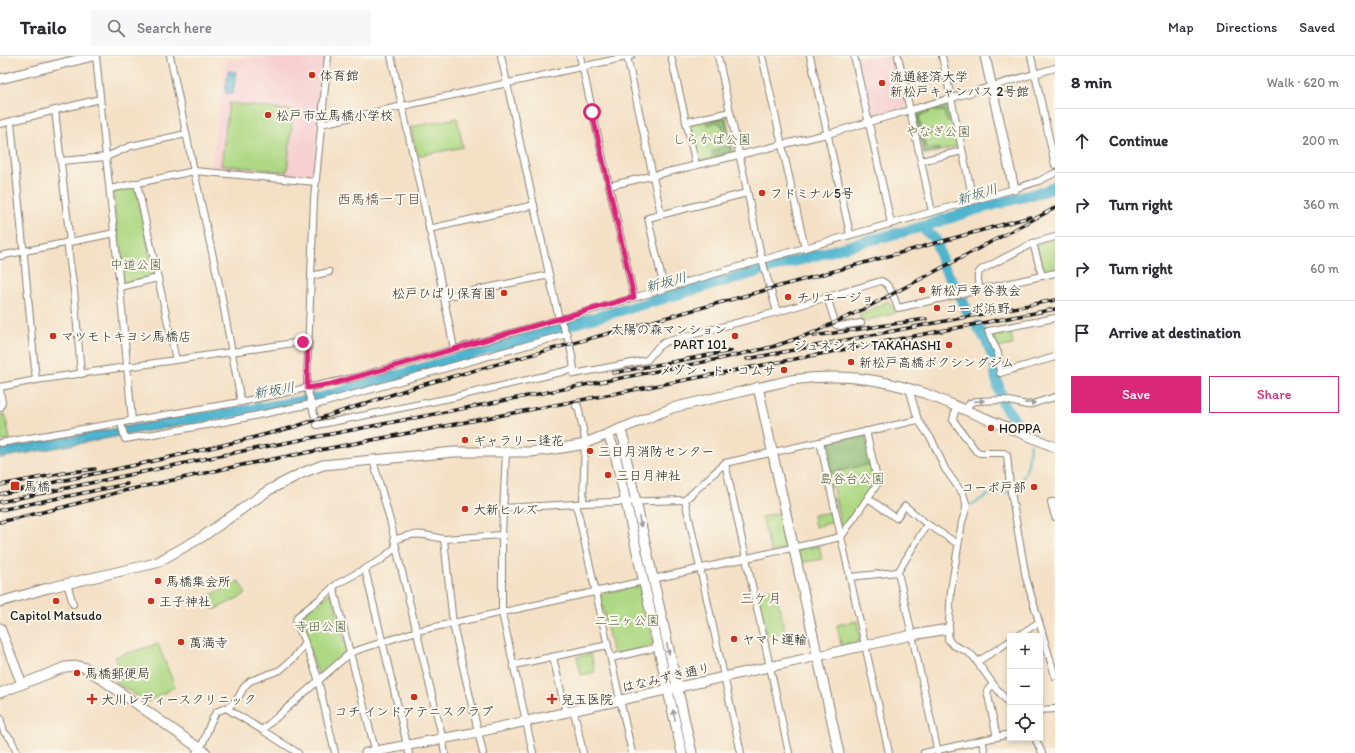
<!DOCTYPE html>
<meta charset="utf-8">
<style>
body{margin:0;font-family:Itim,"Klee One",sans-serif;background:#f7f7f7;color:#2b2b33}
.controls{position:absolute;right:12px;bottom:12px;display:grid;overflow:hidden;border-radius:0px;box-shadow:0 2px 6px #0003}
.controls button{width:36px;height:36px;display:grid;place-items:center;padding:0;border:0;border-bottom:1px solid #e1e1e2;background:#fff;color:#2b2b33;font:20px sans-serif}
.stop{position:absolute;width:12px;height:12px;margin:-9px;border:3px solid #db2777;border-radius:50%;background:#fff}
.stop.end{background:#db2777;border-color:#fff;box-shadow:0 1px 4px #0008}
.list{margin:0;padding:0;list-style:none}
h2{display:flex;justify-content:space-between;align-items:center;height:52px;margin:0;padding:0 16px;font-size:17px}
h2 small{font-size:13px;font-weight:400;color:#7c7c81}
.list li{display:grid;grid-template-columns:26px 1fr auto;gap:12px;align-items:center;box-sizing:border-box;height:64px;padding:0 16px;border-top:1px solid #e1e1e2}
.list b{display:block;font-size:15px;white-space:nowrap}
.list em{font-size:13px;font-style:normal;color:#7c7c81}
.actions{display:flex;gap:8px;padding:12px 16px}
.actions a{flex:1;padding:9px 0;border:1px solid #db2777;border-radius:0px;text-align:center;font-size:14px;color:#db2777}
.actions .main{background:#db2777;color:#fff}
.icon{flex:none;width:22px;height:22px;fill:none;stroke:currentColor;stroke-width:2;stroke-linecap:round;stroke-linejoin:round}
.map{position:relative;flex:none;width:1055px;height:697px;overflow:hidden}
header{display:flex;align-items:center;gap:24px;box-sizing:border-box;height:56px;padding:0 20px;background:#fff;border-bottom:1px solid #e1e1e2}
header strong{font-size:19px}
nav{display:flex;gap:22px;margin-inline-start:auto;font-size:14px}
.search{width:280px;height:36px;background:#f7f7f7;display:flex;align-items:center;gap:10px;box-sizing:border-box;padding:0 14px;border-radius:0px;color:#7c7c81;font-size:15px}
main{display:flex}
aside{flex:1;background:#fff}
.map>svg:first-child{display:block}
.built{fill:#f7cfd1}
.green{fill:#aed883;stroke:#657a50}
.forest{fill:#8ab871;stroke:#536a46}
.water{fill:#50b4ce;stroke:#366875}
.lines{fill:none;stroke-linecap:round;stroke-linejoin:round}
.stream{stroke:#50b4ce;stroke-width:2}
.river{stroke:#50b4ce;stroke-width:11}
.street-casing{stroke:#887e70;stroke-width:8}
.secondary-casing{stroke:#887e70;stroke-width:11}
.street{stroke:#fff;stroke-width:6}
.secondary{stroke:#fff;stroke-width:9}
.rail-casing{stroke:#1c1c1c;stroke-width:3.5}
.rail{stroke:#fbf7ec;stroke-width:2;stroke-dasharray:6;stroke-linecap:butt}
.oneway{fill:#999}
.route{stroke:#db2777;stroke-width:5}
.poi-dot{fill:#c8321e;stroke:#fbf7ec;stroke-width:1.5}
.labels{text-anchor:middle;stroke-width:4;stroke-linejoin:round;paint-order:stroke}
.poi-label{font-size:13px;fill:#1c1c1c;stroke:#fbf7ec;text-anchor:start}
.park-label{font-size:13px;fill:#4f5e40;stroke:#fbf7ec}
.street-label{font-size:13px;fill:#1c1c1c;stroke:#fbf7ec}
.water-label{font-size:14px;font-style:italic;fill:#315963;stroke:#fbf7ec}
.neighbourhood-label{font-size:14px;fill:#5d4842;stroke:#fbf7ec}
</style>
<header>
<strong>Trailo</strong>
<div class="search"><svg class="icon" aria-label="search" viewBox="0 0 24 24"><circle cx="10" cy="10" r="6"/><path d="M15 15l6 6"/></svg>Search here</div>
<nav><a>Map</a><a>Directions</a><a>Saved</a></nav>
</header>
<main>
<div class="map">
<svg width="1055" height="697" viewBox="0 0 1055 697">
<rect width="100%" height="100%" fill="#fbf7ec"/>
<filter id="ink" filterUnits="userSpaceOnUse"><feTurbulence type="fractalNoise" baseFrequency=".025" numOctaves="2"/><feDisplacementMap in="SourceGraphic" scale="8" xChannelSelector="R" yChannelSelector="G"/><feConvolveMatrix kernelMatrix="1 2 1 2 8 2 1 2 1" color-interpolation-filters="sRGB"/></filter>
<filter id="wash" filterUnits="userSpaceOnUse"><feTurbulence type="fractalNoise" baseFrequency=".012" numOctaves="4" result="noise"/><feDisplacementMap in="SourceGraphic" scale="16" xChannelSelector="R" yChannelSelector="G"/><feGaussianBlur stdDeviation="0.9" result="paint"/><feColorMatrix in="noise" values="0 0 0 0 0 0 0 0 0 0 0 0 0 0 0 0 0 1.4 0 .05"/><feComposite in="paint" operator="in"/></filter>
<g filter="url(#wash)">
<rect width="100%" height="100%" fill="#f4e0c5"/>
<g class="built">
<polygon points="324,0 313,123 211,113 225,4"/>
<polygon points="878,0 895,0 905,51 904,53 874,62 870,60 858,4"/>
</g>
<g class="green">
<polygon points="948,44 960,90 924,99 914,54"/>
<polygon points="229,47 293,55 287,116 221,109"/>
<polygon points="724,60 726,61 733,95 733,98 701,105 698,104 690,70 693,68"/>
<polygon points="457,62 463,91 417,100 411,71"/>
<polygon points="132,131 136,132 154,218 151,222 125,227 121,224 113,137 115,134"/>
<polygon points="1055,183 1055,214 1046,216 1043,214 1036,191 1038,189"/>
<polygon points="681,230 682,234 650,243 649,239"/>
<polygon points="888,245 896,257 862,266 859,260"/>
<polygon points="1010,272 1013,289 998,292 992,278 993,275"/>
<polygon points="5,358 10,384 0,385 0,359"/>
<polygon points="865,378 875,428 842,476 824,387"/>
<polygon points="783,456 791,491 771,496 762,461"/>
<polygon points="832,456 834,466 815,471 813,459"/>
<polygon points="819,490 822,503 799,507 796,493"/>
<polygon points="239,525 246,538 214,554 207,541"/>
<polygon points="643,529 654,589 613,599 600,538"/>
<polygon points="775,531 785,576 766,580 756,536"/>
<polygon points="330,537 332,538 347,595 322,619 318,617 299,564 299,561"/>
<polygon points="857,565 861,585 841,589 837,569"/>
<polygon points="158,588 175,631 147,646 115,626 125,620 114,601"/>
<polygon points="591,598 595,616 581,619 577,601"/>
</g>
<g class="forest">
<polygon points="946,47 948,48 952,64 947,66 944,55 933,55 932,51"/>
<polygon points="928,52 930,53 929,57 921,59 919,62 922,73 919,74 915,56 918,54"/>
<polygon points="721,62 725,62 731,94 730,96 713,101 711,97 723,90 727,80 720,67 716,66 708,69 706,67 707,65"/>
<polygon points="932,74 934,77 924,80 927,93 939,92 939,94 924,97 920,76 922,75 923,77"/>
<polygon points="865,378 871,408 830,417 824,387"/>
</g>
<g class="water">
<polygon points="228,15 236,16 233,38 225,37"/>
<polygon points="202,357 202,365 0,402 0,393"/>
</g>
<g class="lines">
<path class="stream" d="M971,449l17,-10 28,-3 9,-2 -3,-10c7,-12 7,-23 8,-37"/>
<g class="river">
<polyline points="922,171 936,184 942,206 947,217 957,233 967,255"/>
<polyline points="977,270 987,285 995,306 996,321 1003,348 1021,373"/>
<polyline points="188,364 320,342 558,273 576,267 863,186 922,171 974,154 1045,135 1055,130"/>
</g>
</g>
</g>
<g filter="url(#ink)">
<g class="lines">
<g class="street-casing">
<g id="street">
<path d="M328,0l-14,143 -7,180v9l10,37 133,-27 124,-29v5l73,-14 11,-13 7,-5 112,-30 104,-31c10,3 13,18 17,27l157,-35"/>
<polyline points="391,0 437,207 454,293"/>
<path d="M501,0l57,259c10,21 13,31 16,54"/>
<polyline points="580,0 634,241"/>
<polyline points="627,0 661,158"/>
<polyline points="671,0 696,109"/>
<polyline points="718,0 762,204 777,256"/>
<polyline points="762,0 805,192"/>
<polyline points="810,0 850,178"/>
<polyline points="854,0 891,167"/>
<polyline points="898,0 921,105 962,95"/>
<polyline points="942,0 973,144"/>
<polyline points="1031,0 1055,109"/>
<polyline points="55,54 70,186"/>
<polyline points="11,66 36,324"/>
<polyline points="686,66 730,56"/>
<polyline points="0,68 100,43"/>
<polyline points="321,68 631,0"/>
<polyline points="61,105 106,101 96,0"/>
<polyline points="921,105 932,156"/>
<polyline points="137,127 176,304"/>
<polyline points="609,130 831,77 1055,12"/>
<polyline points="110,133 194,115 170,0"/>
<polyline points="429,173 534,149"/>
<polyline points="67,186 74,234 81,318"/>
<polyline points="1033,187 1042,220"/>
<polyline points="0,200 115,177"/>
<polyline points="311,220 329,216"/>
<polyline points="158,222 120,231 106,101 131,90 186,78"/>
<polyline points="120,231 132,365"/>
<polyline points="664,232 648,162 747,137"/>
<path d="M980,234c-1,-7 -5,-15 1,-20l52,-27 22,-6"/>
<polyline points="444,241 549,219"/>
<polyline points="827,241 836,269 839,270 861,267"/>
<polyline points="1055,262 988,275 998,297 1000,317 1055,301"/>
<polyline points="0,331 36,324 308,285"/>
<polyline points="909,332 918,364 932,384 945,413 963,438 966,447 966,453 962,466 951,534 948,583 953,589 966,595 973,600 993,628 1010,649"/>
<polyline points="0,333 2,347 0,352"/>
<polyline points="241,346 221,237 194,115 316,126"/>
<polyline points="312,350 567,278"/>
<polyline points="576,350 578,350 585,383 583,447 576,448 632,697"/>
<polyline points="956,350 953,364 976,395 980,397 1004,397 1007,399 1010,430 1026,522 1055,620"/>
<polyline points="966,353 970,347 976,345 1005,344 1027,349 1032,348 1055,341"/>
<polyline points="121,367 125,383 224,366 311,348"/>
<polyline points="820,386 889,697"/>
<polyline points="0,387 241,346 353,322 599,252 762,204 1014,133 1039,125 1055,117"/>
<polyline points="506,396 502,479 502,557 533,697"/>
<polyline points="725,407 789,697"/>
<polyline points="868,442 896,462 905,450 927,468"/>
<polyline points="685,444 741,697"/>
<polyline points="1055,446 1051,446 1055,461"/>
<polyline points="583,447 685,444 725,407 918,364"/>
<polyline points="503,452 576,448"/>
<path d="M394,484c22,-8 27,-6 50,-1"/>
<polyline points="396,491 441,676 445,697"/>
<polyline points="365,513 409,697"/>
<polyline points="850,521 898,516"/>
<polyline points="653,523 841,481 878,427 866,375"/>
<polyline points="67,527 73,548"/>
<polyline points="333,531 376,697"/>
<polyline points="1018,580 1039,566"/>
<polyline points="305,587 317,619 335,697"/>
<polyline points="553,601 566,657"/>
<polyline points="611,602 659,591"/>
<polyline points="977,606 1010,585"/>
<polyline points="514,609 608,589"/>
<polyline points="993,628 987,635 997,681"/>
<polyline points="226,652 262,674"/>
<polyline points="1040,654 1055,653"/>
<polyline points="574,655 583,697"/>
<polyline points="0,662 4,676 11,683 17,697"/>
<polyline points="1035,682 1042,697"/>
<polyline points="982,684 985,697"/>
<polyline points="196,697 203,687 210,668 216,656 230,650 238,642 244,631 250,625 280,614 293,603 305,587 296,564 298,560 321,542 337,528 381,504 396,491 391,468 373,404"/>
<polyline points="298,697 262,674 350,597 355,595 417,575 644,525"/>
<polyline points="483,697 453,568 444,483 502,479"/>
<polyline points="924,697 1010,678"/>
<polyline points="938,697 898,516 927,468 958,488"/>
</g>
</g>
<g class="secondary-casing">
<g id="secondary">
<polyline points="985,0 1014,133"/>
<polyline points="0,23 93,0"/>
<polyline points="758,331 839,697"/>
<polyline points="620,373 625,387 624,392 692,697"/>
<polyline points="608,379 614,393 682,697"/>
<path d="M0,546l48,-14 108,-25 46,-26 67,-47 33,-17 21,-8 131,-13h77l31,-4 18,-3 18,-7 74,-30 119,-28c48,-7 87,-2 133,13l131,54"/>
<polyline points="0,572 22,628"/>
<polyline points="0,637 65,611 79,610 86,612 206,697"/>
<polyline points="366,697 478,676 912,579 948,573"/>
</g>
</g>
<use href="#street" class="street"/>
<use href="#secondary" class="secondary"/>
<g class="rail-casing">
<g id="rail">
<polyline points="814,280 926,263"/>
<polyline points="747,303 1055,244"/>
<polyline points="613,317 731,295"/>
<polyline points="0,429 64,417 95,413"/>
<polyline points="0,438 140,408 236,386 294,371 418,330 1030,161"/>
<polyline points="0,446 238,396 719,303 772,291 810,278 862,254 1055,152"/>
<polyline points="0,454 127,428"/>
<polyline points="0,466 64,451 123,435 242,409 1055,253"/>
</g>
</g>
<use href="#rail" class="rail"/>
</g>
<defs><path id="oneway-solid" d="M-6-.8H1V-3.2L6.5 0L1 3.2V.8H-6Z"/></defs>
<g class="oneway">
<use href="#oneway-solid" transform="translate(979 345) rotate(-5)"/>
<use href="#oneway-solid" transform="translate(1030 347) rotate(-3)"/>
<use href="#oneway-solid" transform="translate(640 466) rotate(78)"/>
<use href="#oneway-solid" transform="translate(668 593) rotate(78)"/>
<use href="#oneway-solid" transform="translate(674 659) rotate(-102)"/>
</g>
</g>
<g class="lines" filter="url(#ink)">
<polyline class="route" points="303,286 308,285 307,332 331,328 395,310 634,241 592,56"/>
</g>
<g class="poi-dot">
<circle cx="312" cy="19" r="4"/>
<circle cx="882" cy="27" r="4"/>
<circle cx="268" cy="59" r="4"/>
<circle cx="762" cy="137" r="4"/>
<circle cx="922" cy="234" r="4"/>
<circle cx="504" cy="237" r="4"/>
<circle cx="788" cy="241" r="4"/>
<circle cx="937" cy="252" r="4"/>
<circle cx="53" cy="280" r="4"/>
<circle cx="735" cy="280" r="4"/>
<circle cx="949" cy="289" r="4"/>
<circle cx="851" cy="306" r="4"/>
<circle cx="784" cy="314" r="4"/>
<circle cx="991" cy="372" r="4"/>
<circle cx="465" cy="384" r="4"/>
<circle cx="590" cy="395" r="4"/>
<circle cx="608" cy="419" r="4"/>
<rect x="10" y="425" width="10" height="10" rx="2"/>
<circle cx="1034" cy="431" r="4"/>
<circle cx="465" cy="453" r="4"/>
<circle cx="158" cy="525" r="4"/>
<circle cx="56" cy="545" r="4"/>
<circle cx="151" cy="545" r="4"/>
<circle cx="734" cy="583" r="4"/>
<circle cx="181" cy="586" r="4"/>
<circle cx="77" cy="617" r="4"/>
<circle cx="414" cy="641" r="4"/>
<path d="M90 637h4v4h4v4h-4v4h-4v-4h-4v-4h4z"/>
<path d="M550 637h4v4h4v4h-4v4h-4v-4h-4v-4h4z"/>
</g>
<g class="labels">
<g class="poi-label">
<text x="320" y="24">体育館</text>
<text x="890" y="25">流通経済大学<tspan x="890" dy="15">新松戸キャンパス 2号館</tspan></text>
<text x="276" y="64">松戸市立馬橋小学校</text>
<text x="770" y="142">フドミナル5号</text>
<text x="930" y="239">新松戸幸谷教会</text>
<text x="496" y="242" text-anchor="end">松戸ひばり保育園</text>
<text x="796" y="246">チリエージョ</text>
<text x="945" y="257">コーポ浜野</text>
<text x="727" y="278" text-anchor="end">太陽の森マンション<tspan x="727" dy="15">PART 101</tspan></text>
<text x="61" y="285">マツモトキヨシ馬橋店</text>
<text x="941" y="294" text-anchor="end">ジュネシオンTAKAHASHI</text>
<text x="859" y="311">新松戸高橋ボクシングジム</text>
<text x="776" y="319" text-anchor="end">メゾン・ド・コムサ</text>
<text x="999" y="377">HOPPA</text>
<text x="473" y="389">ギャラリー逢花</text>
<text x="598" y="400">三日月消防センター</text>
<text x="616" y="424">三日月神社</text>
<text x="24" y="435">馬橋</text>
<text x="1026" y="436" text-anchor="end">コーポ戸部</text>
<text x="473" y="458">大新ヒルズ</text>
<text x="166" y="530">馬橋集会所</text>
<text x="159" y="550">王子神社</text>
<text x="56" y="564" text-anchor="middle">Capitol Matsudo</text>
<text x="742" y="588">ヤマト運輸</text>
<text x="189" y="591">萬満寺</text>
<text x="85" y="622">馬橋郵便局</text>
<text x="101" y="648">大川レディースクリニック</text>
<text x="561" y="648">兒玉医院</text>
<text x="414" y="660" text-anchor="middle">コチ インドアテニスクラブ</text>
</g>
<g class="park-label">
<text x="938" y="80">やなぎ公園</text>
<text x="712" y="88">しらかば公園</text>
<text x="136" y="213">中道公園</text>
<text x="852" y="427">島谷台公園</text>
<text x="627" y="569">二三ヶ公園</text>
<text x="321" y="575">寺田公園</text>
</g>
<g class="street-label">
<text transform="translate(666 621) rotate(-13)" y="5">はなみずき通り</text>
</g>
<g class="water-label">
<text transform="translate(977 138) rotate(-17)" y="5">新坂川</text>
<text transform="translate(666 226) rotate(-15)" y="5">新坂川</text>
<text transform="translate(274 334) rotate(-10)" y="5">新坂川</text>
</g>
<g class="neighbourhood-label">
<text x="379" y="148">西馬橋一丁目</text>
<text x="761" y="547">三ケ月</text>
</g>
</g>
</svg>
<div class="controls">
<button>+</button>
<button>−</button>
<button><svg class="icon" aria-label="locate" viewBox="0 0 24 24"><circle cx="12" cy="12" r="6"/><path d="M12 2v4M12 18v4M2 12h4M18 12h4"/></svg></button>
</div>
<div class="stop" style="left:592px;top:56px"></div>
<div class="stop end" style="left:303px;top:286px"></div>
</div>
<aside>
<h2>8 min<small>Walk · 620 m</small></h2>
<ul class="list">
<li><svg class="icon" aria-label="ahead" viewBox="0 0 24 24"><path d="M12 20V5M6 11l6-6 6 6"/></svg><div><b>Continue</b></div><em>200 m</em></li>
<li><svg class="icon" aria-label="right" viewBox="0 0 24 24"><path d="M7 20v-9h11M14 6l5 5-5 5"/></svg><div><b>Turn right</b></div><em>360 m</em></li>
<li><svg class="icon" aria-label="right" viewBox="0 0 24 24"><path d="M7 20v-9h11M14 6l5 5-5 5"/></svg><div><b>Turn right</b></div><em>60 m</em></li>
<li><svg class="icon" aria-label="arrive" viewBox="0 0 24 24"><path d="M6 21V4h12l-3 4 3 4H6"/></svg><div><b>Arrive at destination</b></div></li>
</ul>
<div class="actions"><a class="main">Save</a><a>Share</a></div>
</aside>
</main>
